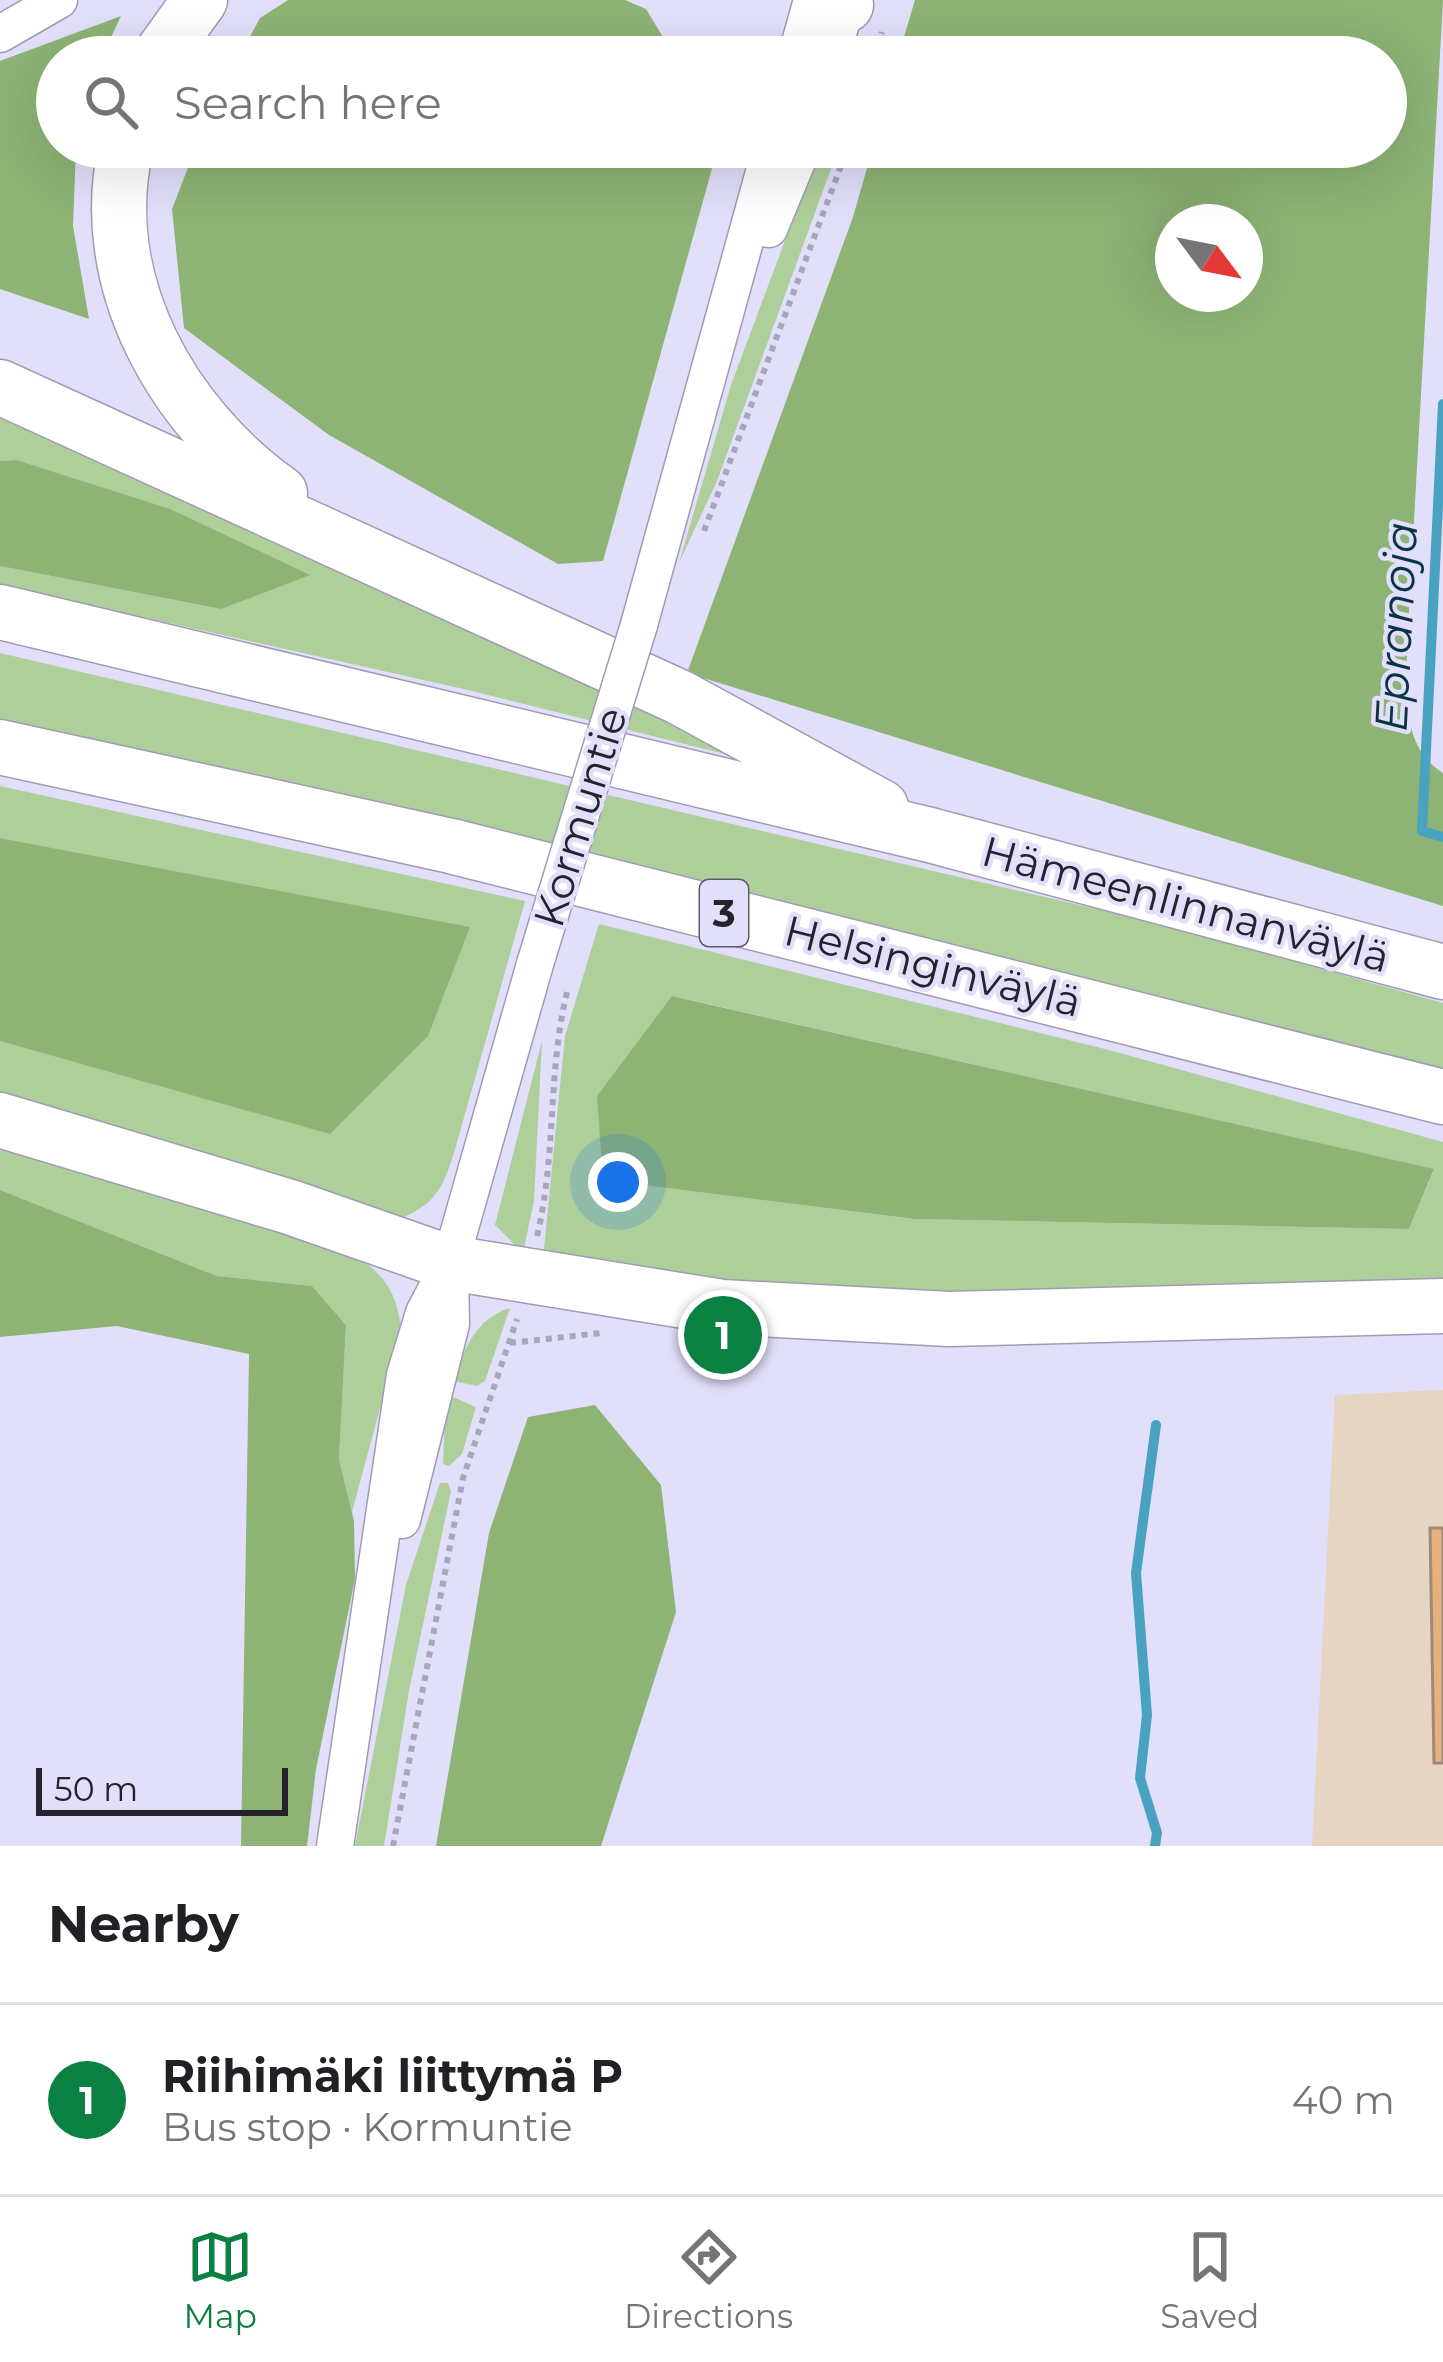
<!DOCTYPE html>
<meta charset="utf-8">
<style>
body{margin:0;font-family:Montserrat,sans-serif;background:#f6f6f6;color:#202124}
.compass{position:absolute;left:1155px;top:204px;width:108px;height:108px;border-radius:50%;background:#fff;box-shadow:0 12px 48px #0002;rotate:122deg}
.scale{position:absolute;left:36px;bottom:30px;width:252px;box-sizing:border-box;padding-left:12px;border:6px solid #24232c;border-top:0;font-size:33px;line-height:42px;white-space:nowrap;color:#24232c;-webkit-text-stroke:9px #e1dffa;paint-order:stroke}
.you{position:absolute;left:618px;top:1182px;width:42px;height:42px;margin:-30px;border:9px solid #fff;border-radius:50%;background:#1a73e8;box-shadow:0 0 0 18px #1a73e833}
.badge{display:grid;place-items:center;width:78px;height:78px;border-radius:50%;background:#0b8043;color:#fff;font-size:39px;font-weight:700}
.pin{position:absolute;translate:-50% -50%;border:6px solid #fff;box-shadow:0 3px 12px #0006}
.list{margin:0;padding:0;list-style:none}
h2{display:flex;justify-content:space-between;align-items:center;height:156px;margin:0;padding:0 48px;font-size:51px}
h2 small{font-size:39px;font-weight:400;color:#757577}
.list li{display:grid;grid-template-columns:78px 1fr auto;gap:36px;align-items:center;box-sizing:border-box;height:192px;padding:0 48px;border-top:3px solid #e0e0e0}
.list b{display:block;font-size:45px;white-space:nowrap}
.list p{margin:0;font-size:39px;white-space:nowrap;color:#757577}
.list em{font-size:39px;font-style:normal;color:#757577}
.icon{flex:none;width:66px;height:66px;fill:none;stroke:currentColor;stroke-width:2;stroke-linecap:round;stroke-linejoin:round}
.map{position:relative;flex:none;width:1443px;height:1846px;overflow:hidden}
.search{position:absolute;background:#fff;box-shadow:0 12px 48px #0002;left:36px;right:36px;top:36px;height:132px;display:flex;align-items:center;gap:30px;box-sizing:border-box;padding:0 42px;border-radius:66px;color:#757577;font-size:45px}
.sheet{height:348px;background:#fff}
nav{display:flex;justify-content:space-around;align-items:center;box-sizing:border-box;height:168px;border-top:3px solid #e0e0e0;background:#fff;font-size:33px;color:#757577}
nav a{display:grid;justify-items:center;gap:6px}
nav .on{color:#0b8043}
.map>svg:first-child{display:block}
.commercial{fill:#e7d5c4}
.green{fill:#aece9a;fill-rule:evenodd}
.forest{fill:#8db375;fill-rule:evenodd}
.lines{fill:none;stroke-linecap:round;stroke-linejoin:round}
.stream{stroke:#49a2c1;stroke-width:10}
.building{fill:#e8b07a;stroke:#9f8a78;stroke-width:3}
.minor-casing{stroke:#9e9cb5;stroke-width:39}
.highway-casing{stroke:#9e9cb5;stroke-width:57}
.path{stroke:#a7a6bb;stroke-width:6;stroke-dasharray:6 6;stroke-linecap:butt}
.minor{stroke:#fff;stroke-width:36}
.highway{stroke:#fff;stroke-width:54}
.minor-bridge-casing{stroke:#9e9cb5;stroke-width:39;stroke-linecap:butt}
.minor-bridge{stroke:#fff;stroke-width:36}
.labels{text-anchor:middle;stroke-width:9;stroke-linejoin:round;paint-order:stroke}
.shield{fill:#e1dffa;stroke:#5d5b6a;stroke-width:3}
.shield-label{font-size:39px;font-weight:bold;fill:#24232c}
.street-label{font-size:42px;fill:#24232c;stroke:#e1dffa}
.water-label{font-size:45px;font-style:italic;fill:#0a3442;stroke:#e1dffa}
</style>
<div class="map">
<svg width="1443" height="1846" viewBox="0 0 1443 1846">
<rect width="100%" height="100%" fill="#e1dffa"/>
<polygon class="commercial" points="1443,1390 1443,1846 1312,1846 1335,1395"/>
<g class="green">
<polygon points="820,147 839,147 717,481 679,563 731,385"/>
<polygon points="0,405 568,677 768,755 765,764 468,690 0,585 0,566 221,609 16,460 0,461"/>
<polygon points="0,653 1165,925 1443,1003 1443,1072 0,723"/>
<path d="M0,786l525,115 -71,252c-13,41 -22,54 -63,69l-391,-117v-64l330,92 138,-206 -468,-89z"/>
<path d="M599,924l510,126 334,92v149l-622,12 -278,-44 22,-223zM673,996l760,173 1,1 -25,59 -496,-10 -309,-39z"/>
<polygon points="542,1041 534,1201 523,1253 495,1225"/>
<path d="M0,1146l335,98c40,21 62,40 66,86l-49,182 -13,-53 7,-134 -34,-39 -95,-10 -217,-86z"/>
<path d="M510,1308l-25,73 -8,5 -23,-5c10,-32 21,-62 56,-73z"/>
<polygon points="446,1394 476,1407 462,1454 449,1466 443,1464"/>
<polygon points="440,1483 448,1483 451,1491 409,1691 384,1846 355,1846 406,1585"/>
</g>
<g class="forest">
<polygon points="288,0 625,0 646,9 675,57 239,57 260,18"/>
<path d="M915,0h528l-36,646c0,45 -7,100 36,127v133l-756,-233 166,-456 20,-70h513v-90h-488zM1173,222h72v72h-72z"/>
<polygon points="121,16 102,57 57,57 57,147 76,147 73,226 89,319 0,289 0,61"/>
<polygon points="196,147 718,147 603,561 558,564 329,435 184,328 172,209"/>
<polygon points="16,460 170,509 310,575 221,609 0,566 0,461"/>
<polygon points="0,838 470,927 428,1036 330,1134 0,1041"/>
<polygon points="672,996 1434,1169 1409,1229 914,1219 603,1180 597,1096"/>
<polygon points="0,1190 217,1276 312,1286 346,1325 339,1459 354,1521 355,1579 316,1769 307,1846 241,1846 249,1354 117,1326 0,1337"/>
<polygon points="595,1405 661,1485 676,1612 601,1846 436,1846 489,1533 528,1417"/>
</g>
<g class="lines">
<g class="stream">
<polyline points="1443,404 1422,831 1443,837"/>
<polyline points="1155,1846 1157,1833 1140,1778 1147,1715 1136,1573 1156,1425"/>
</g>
</g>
<polygon class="building" points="1430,1528 1443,1528 1443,1763 1434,1763"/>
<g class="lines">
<g class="minor-casing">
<g id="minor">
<polyline points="0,34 59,0"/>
<polyline points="796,57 812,0"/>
<polyline points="832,57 847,0"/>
<polyline points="769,229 803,147"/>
<polyline points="639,625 771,147"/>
<polyline points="402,1520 451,1324 450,1270"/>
<polyline points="335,1846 405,1375 424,1313 450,1263 535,964"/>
</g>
</g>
<g class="highway-casing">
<g id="highway">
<polyline points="831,0 846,5"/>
<polyline points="159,57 200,0"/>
<path d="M126,147c-31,135 46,269 154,346"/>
<polyline points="0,387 679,697 881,807"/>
<polyline points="0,612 930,835 1443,972"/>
<polyline points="0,747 451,846 1443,1097"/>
<polyline points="0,1120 290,1207 450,1263 722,1307 949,1319 1443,1306"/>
</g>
</g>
<g class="path">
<polyline points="875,57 882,32"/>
<polyline points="704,531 848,147"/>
<path d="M537,1236c20,-82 10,-166 31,-248"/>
<polyline points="510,1343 601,1333"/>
<polyline points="393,1846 463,1478 517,1319"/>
</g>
<use href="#minor" class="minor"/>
<use href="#highway" class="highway"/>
<g class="minor-bridge-casing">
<polyline id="minor-bridge" points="535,964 639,625"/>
</g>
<use href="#minor-bridge" class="minor-bridge"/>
</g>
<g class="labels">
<rect class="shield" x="700" y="880" width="48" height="66" rx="9"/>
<g class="shield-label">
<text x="724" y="927">3</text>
</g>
<g class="street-label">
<text transform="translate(580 817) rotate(-73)" y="15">Kormuntie</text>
<text transform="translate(1186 904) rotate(15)" y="15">Hämeenlinnanväylä</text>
<text transform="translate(933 966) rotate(14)" y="15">Helsinginväylä</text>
</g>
<g class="water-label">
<text transform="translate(1396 627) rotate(-87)" y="16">Epranoja</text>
</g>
</g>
</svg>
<svg class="compass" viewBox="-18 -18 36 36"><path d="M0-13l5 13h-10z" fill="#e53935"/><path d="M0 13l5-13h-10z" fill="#757577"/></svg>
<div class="scale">50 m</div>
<div class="you"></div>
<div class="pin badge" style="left:723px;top:1335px">1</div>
<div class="search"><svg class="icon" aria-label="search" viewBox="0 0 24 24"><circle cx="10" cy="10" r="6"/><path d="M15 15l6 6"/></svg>Search here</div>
</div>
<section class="sheet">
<h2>Nearby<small></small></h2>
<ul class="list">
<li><span class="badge">1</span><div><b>Riihimäki liittymä P</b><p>Bus stop · Kormuntie</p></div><em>40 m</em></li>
</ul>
</section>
<nav>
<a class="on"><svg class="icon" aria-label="map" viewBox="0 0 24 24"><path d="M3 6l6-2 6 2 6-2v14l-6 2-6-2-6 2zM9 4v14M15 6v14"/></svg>Map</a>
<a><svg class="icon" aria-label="directions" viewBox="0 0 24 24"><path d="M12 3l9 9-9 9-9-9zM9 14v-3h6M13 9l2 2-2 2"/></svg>Directions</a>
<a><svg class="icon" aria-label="saved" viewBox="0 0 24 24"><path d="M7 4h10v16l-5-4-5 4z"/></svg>Saved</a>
</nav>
